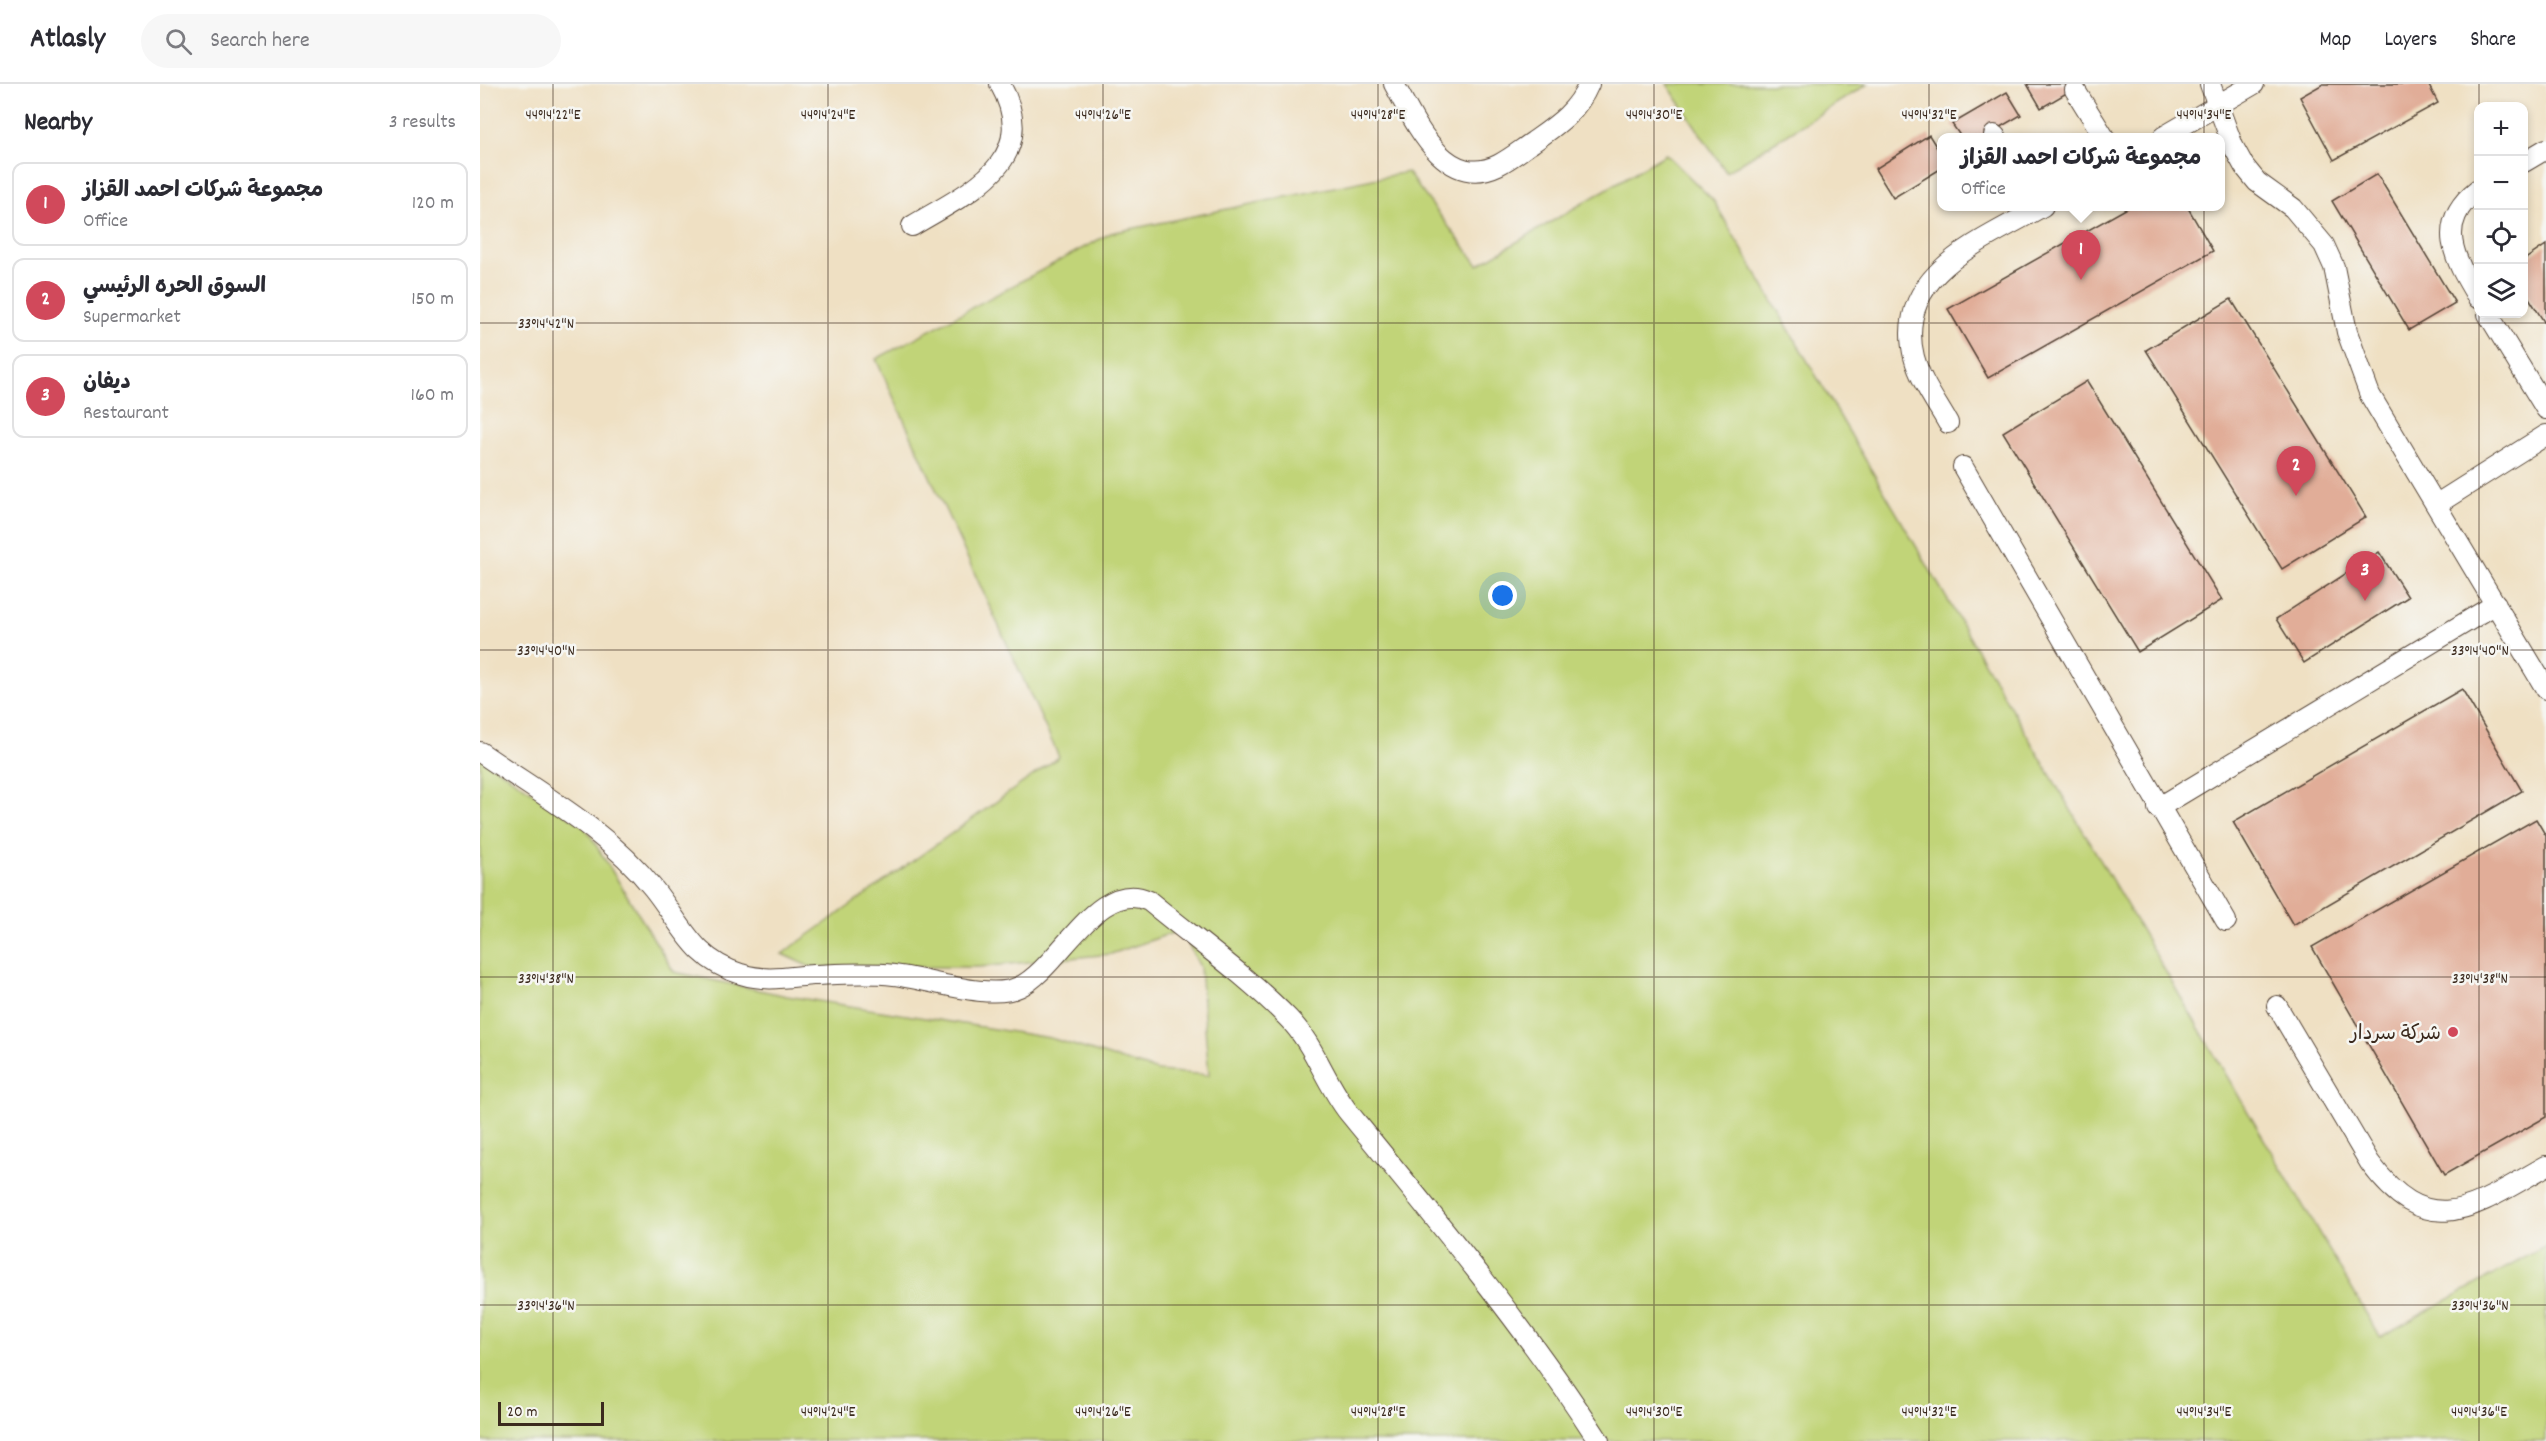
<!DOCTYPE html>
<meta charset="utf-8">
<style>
body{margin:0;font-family:Dekko,"Playpen Sans Arabic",sans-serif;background:#f7f7f7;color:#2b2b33}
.controls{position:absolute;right:18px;top:18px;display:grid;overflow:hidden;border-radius:12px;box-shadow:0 3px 9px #0003}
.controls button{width:54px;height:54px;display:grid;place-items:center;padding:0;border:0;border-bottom:2px solid #e1e1e2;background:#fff;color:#2b2b33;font:30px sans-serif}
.scale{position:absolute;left:18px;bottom:15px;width:106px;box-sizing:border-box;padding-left:6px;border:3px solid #3b2a1e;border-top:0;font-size:16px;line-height:21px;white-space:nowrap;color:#3b2a1e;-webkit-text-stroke:4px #f6f6f2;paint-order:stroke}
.you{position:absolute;left:1023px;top:512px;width:21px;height:21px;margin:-15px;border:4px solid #fff;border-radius:50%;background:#1a73e8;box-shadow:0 0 0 9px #1a73e833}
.badge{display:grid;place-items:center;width:39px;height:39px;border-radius:50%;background:#d1495b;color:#fff;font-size:20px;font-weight:700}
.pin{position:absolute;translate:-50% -50px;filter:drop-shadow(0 2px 3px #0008)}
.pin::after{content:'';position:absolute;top:32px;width:21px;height:18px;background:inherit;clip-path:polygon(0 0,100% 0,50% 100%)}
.popup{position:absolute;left:1457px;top:49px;width:288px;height:78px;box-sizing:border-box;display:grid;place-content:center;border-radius:12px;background:#fff;filter:drop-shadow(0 2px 4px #0005);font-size:20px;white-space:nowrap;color:#7c7c81}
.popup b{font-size:22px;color:#2b2b33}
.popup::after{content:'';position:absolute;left:50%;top:100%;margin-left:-12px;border:12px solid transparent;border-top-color:#fff}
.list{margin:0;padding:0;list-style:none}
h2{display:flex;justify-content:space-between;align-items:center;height:78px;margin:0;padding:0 24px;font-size:26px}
h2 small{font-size:20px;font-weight:400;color:#7c7c81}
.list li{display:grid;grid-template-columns:39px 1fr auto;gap:18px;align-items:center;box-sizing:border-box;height:84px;margin:0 12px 12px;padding:0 12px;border:2px solid #e1e1e2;border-radius:12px}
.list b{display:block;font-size:22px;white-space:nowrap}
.list p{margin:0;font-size:20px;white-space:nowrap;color:#7c7c81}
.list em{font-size:20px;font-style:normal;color:#7c7c81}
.icon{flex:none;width:33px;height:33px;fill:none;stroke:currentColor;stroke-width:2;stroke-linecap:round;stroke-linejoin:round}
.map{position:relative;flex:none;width:2066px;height:1357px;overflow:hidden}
header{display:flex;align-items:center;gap:36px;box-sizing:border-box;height:84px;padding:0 30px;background:#fff;border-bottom:2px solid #e1e1e2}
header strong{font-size:28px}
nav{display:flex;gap:33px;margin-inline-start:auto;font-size:21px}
.search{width:420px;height:54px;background:#f7f7f7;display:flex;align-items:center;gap:15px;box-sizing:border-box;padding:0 21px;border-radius:33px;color:#7c7c81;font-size:22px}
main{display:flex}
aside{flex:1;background:#fff}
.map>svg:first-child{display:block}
.green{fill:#c1d478;stroke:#7e7f4b;stroke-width:1.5}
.building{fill:#e1ad98}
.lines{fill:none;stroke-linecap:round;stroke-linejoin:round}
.service-casing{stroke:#564537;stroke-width:22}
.service{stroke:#fff;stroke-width:20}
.ticks{fill:none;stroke:#3b2a1e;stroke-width:1.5;stroke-opacity:0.45}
.poi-dot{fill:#d1495b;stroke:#f6f6f2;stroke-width:2}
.labels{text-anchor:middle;stroke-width:5;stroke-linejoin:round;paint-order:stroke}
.poi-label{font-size:20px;fill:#3b2a1e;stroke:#f6f6f2;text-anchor:end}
.ticks-label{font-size:15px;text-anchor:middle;fill:#3b2a1e;stroke:#f6f6f2;stroke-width:5;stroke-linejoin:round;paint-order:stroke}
</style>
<header>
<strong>Atlasly</strong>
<div class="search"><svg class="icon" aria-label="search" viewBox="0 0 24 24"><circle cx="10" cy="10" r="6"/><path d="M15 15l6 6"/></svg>Search here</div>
<nav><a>Map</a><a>Layers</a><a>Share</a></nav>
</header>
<main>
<aside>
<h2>Nearby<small>3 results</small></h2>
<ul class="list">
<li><span class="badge">1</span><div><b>مجموعة شركات احمد القزاز</b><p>Office</p></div><em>120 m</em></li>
<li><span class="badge">2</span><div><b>السوق الحره الرئيسي</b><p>Supermarket</p></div><em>150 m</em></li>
<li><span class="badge">3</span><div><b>ديفان</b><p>Restaurant</p></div><em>160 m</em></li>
</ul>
</aside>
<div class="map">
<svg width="2066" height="1357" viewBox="0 0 2066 1357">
<rect width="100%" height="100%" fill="#f6f6f2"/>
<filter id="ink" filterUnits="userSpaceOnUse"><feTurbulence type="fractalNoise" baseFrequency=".0167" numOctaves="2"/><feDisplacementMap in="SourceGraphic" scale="12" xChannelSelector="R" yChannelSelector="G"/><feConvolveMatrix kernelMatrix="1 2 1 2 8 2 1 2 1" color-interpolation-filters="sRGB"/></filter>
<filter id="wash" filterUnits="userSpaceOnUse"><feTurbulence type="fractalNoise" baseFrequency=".008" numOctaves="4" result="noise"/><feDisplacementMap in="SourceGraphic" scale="24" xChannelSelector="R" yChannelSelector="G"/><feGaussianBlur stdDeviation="1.35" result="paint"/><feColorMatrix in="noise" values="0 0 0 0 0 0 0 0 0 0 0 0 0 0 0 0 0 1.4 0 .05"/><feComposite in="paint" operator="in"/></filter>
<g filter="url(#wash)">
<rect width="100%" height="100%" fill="#efe0c3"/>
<g class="green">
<polygon points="1187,0 1388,0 1246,88"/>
<polygon points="1186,70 1233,116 1900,1253 2066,1162 2066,1357 0,1357 0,673 105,743 194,888 307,912 570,954 678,987 729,991 720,883 701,846 631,870 499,883 330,883 302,870 579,673 396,275 631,149 927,88 998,181"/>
</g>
<g id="blocks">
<g class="building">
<polygon points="1547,0 1602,0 1561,24"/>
<polygon points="1843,0 1948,0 1958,19 1854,76 1820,13"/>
<polygon points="1527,8 1541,31 1503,53 1481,53 1472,40"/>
<polygon points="1449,51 1462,72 1462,84 1413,114 1395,85"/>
<polygon points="1897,90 1975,219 1929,246 1852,117"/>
<polygon points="1651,122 1707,122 1733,167 1508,294 1468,225"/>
<polygon points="2066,161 2066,241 2044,206 2044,176"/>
<polygon points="1751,215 1886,433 1802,485 1666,266"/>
<polygon points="1607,297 1742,516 1658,568 1523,348"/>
<polygon points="1899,468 1928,513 1824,579 1796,535"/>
<polygon points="1982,605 2042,707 1813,841 1753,738"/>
<polygon points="2056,735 2066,752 2066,1033 1964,1091 1832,863"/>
</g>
</g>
</g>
<g filter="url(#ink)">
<use href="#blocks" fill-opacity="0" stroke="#564537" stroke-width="1.5"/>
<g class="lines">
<g class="service-casing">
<g id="service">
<path d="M914,0c20,36 50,107 104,81 12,-6 23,-15 35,-23 24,-17 44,-30 56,-58"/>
<polyline points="1730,0 1753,62 1764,82 1777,98 1813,124 1844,161 1854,183 1867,248 1890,311 2066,605"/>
<polyline points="1595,6 1624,53"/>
<polyline points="1514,51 1516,53"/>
<polyline points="1683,53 1774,0"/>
<polyline points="2044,78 2066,65"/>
<path d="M1998,105c-44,35 -24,69 0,109"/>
<path d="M432,142c56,-34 131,-64 88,-142"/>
<polyline points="2008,230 2066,325"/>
<path d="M1468,339c-12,-21 -28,-43 -34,-66 -21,-84 71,-117 129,-151"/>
<polyline points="1483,383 1746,837"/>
<polyline points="1957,420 2066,351"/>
<path d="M0,668c60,42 127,78 173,136 29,36 40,72 88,86 25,8 47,3 72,1 27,-1 54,-3 81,0 34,4 96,26 125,12 41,-19 79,-111 130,-86 46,38 97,74 139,117 27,27 37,65 61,95 88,107 175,212 250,328"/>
<polyline points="1678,724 2016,520"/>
<path d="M1797,922l93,157c60,81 105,43 176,3"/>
</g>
</g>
<use href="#service" class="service"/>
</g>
</g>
<path class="ticks" d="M73,0v1357M348,0v1357M623,0v1357M898,0v1357M1174,0v1357M1449,0v1357M1724,0v1357M1999,0v22M1999,230v1127M0,239h2066M0,566h2066M0,893h2066M0,1221h2066"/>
<circle class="poi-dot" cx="1973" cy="948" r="6"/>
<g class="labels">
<g class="poi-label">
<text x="1961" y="955">شركة سردار</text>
</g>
</g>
<g class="ticks-label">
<text x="73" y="35">44°14'22"E</text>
<text x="348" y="35">44°14'24"E</text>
<text x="623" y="35">44°14'26"E</text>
<text x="898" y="35">44°14'28"E</text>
<text x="1174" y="35">44°14'30"E</text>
<text x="1449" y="35">44°14'32"E</text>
<text x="1724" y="35">44°14'34"E</text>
<text x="66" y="244">33°14'42"N</text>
<text x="66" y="571">33°14'40"N</text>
<text x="2000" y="571">33°14'40"N</text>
<text x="66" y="899">33°14'38"N</text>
<text x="2000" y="899">33°14'38"N</text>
<text x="66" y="1226">33°14'36"N</text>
<text x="2000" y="1226">33°14'36"N</text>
<text x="348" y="1332">44°14'24"E</text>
<text x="623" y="1332">44°14'26"E</text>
<text x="898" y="1332">44°14'28"E</text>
<text x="1174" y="1332">44°14'30"E</text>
<text x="1449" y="1332">44°14'32"E</text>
<text x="1724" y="1332">44°14'34"E</text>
<text x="1999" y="1332">44°14'36"E</text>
</g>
</svg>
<div class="controls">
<button>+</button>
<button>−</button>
<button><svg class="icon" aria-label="locate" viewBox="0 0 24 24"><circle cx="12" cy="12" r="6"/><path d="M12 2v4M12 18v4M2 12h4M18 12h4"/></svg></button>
<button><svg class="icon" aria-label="layers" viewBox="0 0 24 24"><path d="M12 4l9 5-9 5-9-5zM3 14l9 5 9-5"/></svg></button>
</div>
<div class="scale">20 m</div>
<div class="you"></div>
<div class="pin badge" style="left:1601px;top:196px">1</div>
<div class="popup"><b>مجموعة شركات احمد القزاز</b>Office</div>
<div class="pin badge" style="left:1816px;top:412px">2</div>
<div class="pin badge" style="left:1885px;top:517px">3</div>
</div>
</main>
